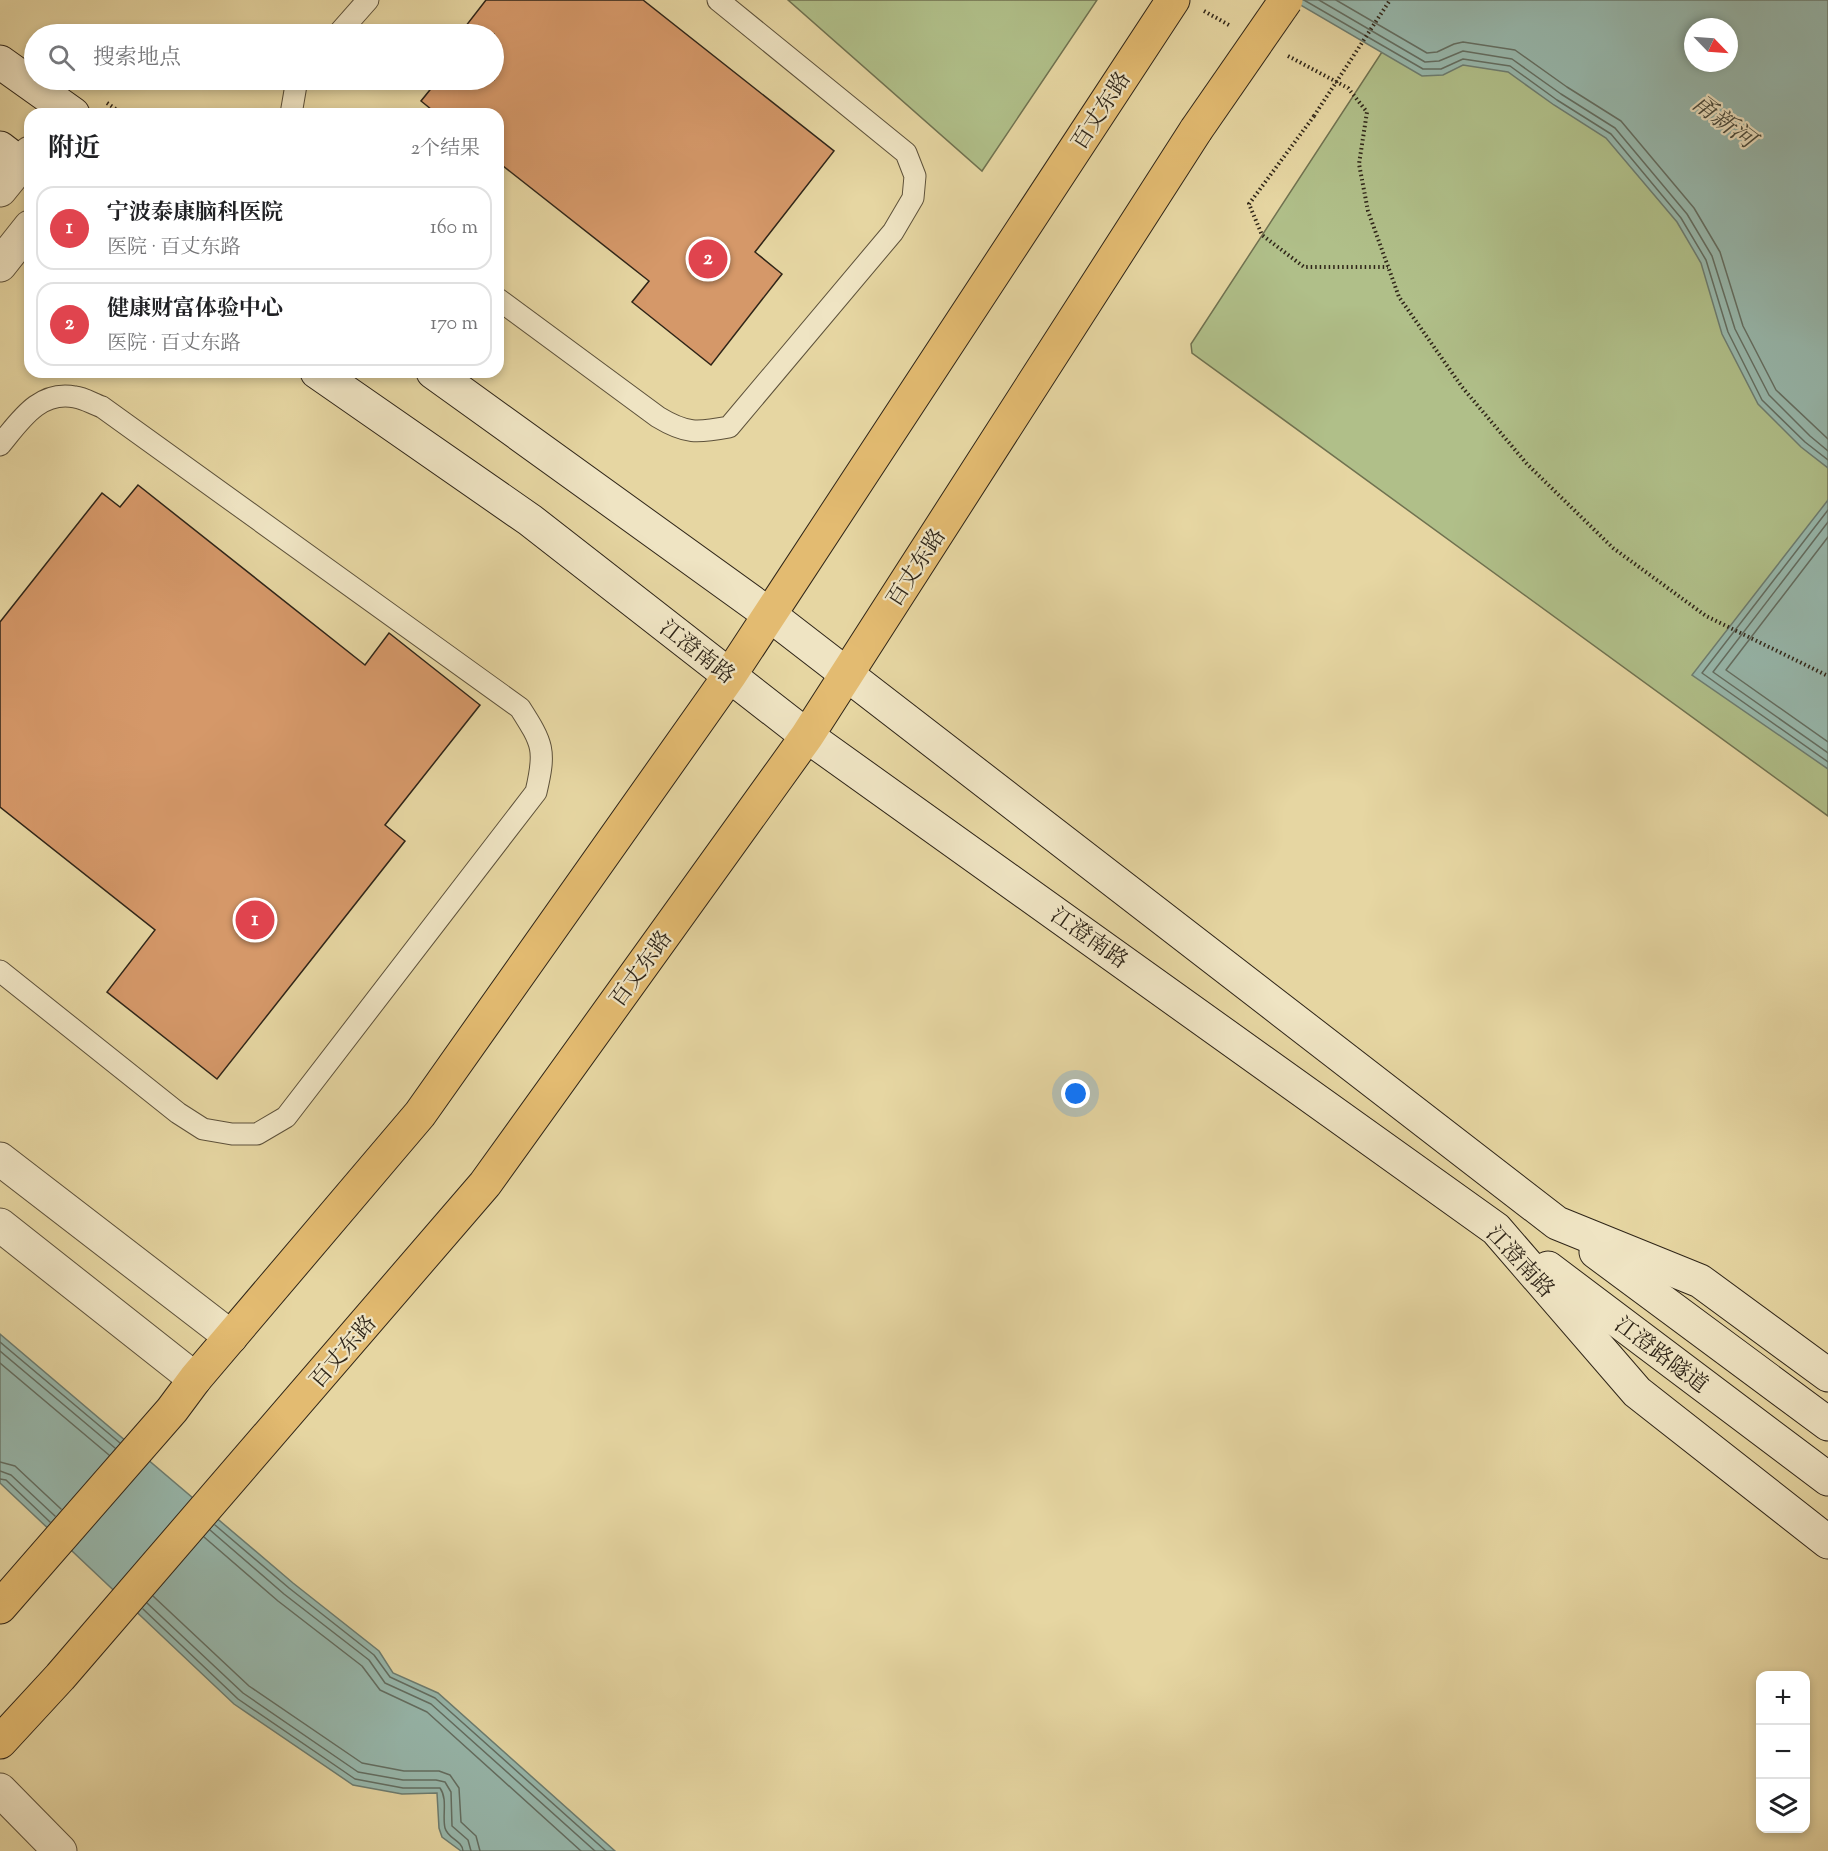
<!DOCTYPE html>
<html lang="zh">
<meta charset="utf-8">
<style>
body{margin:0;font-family:"Sorts Mill Goudy","Noto Serif SC",serif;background:#f6f6f6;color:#202124}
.controls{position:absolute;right:18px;bottom:18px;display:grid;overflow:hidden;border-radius:12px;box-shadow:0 3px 9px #0003}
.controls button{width:54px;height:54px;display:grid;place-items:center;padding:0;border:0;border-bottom:2px solid #e0e0e0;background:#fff;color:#202124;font:30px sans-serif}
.compass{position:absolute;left:1684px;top:18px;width:54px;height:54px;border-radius:50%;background:#fff;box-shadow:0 3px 9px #0003;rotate:115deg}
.you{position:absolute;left:1076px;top:1094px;width:21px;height:21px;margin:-15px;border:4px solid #fff;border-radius:50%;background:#1a73e8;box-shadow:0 0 0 9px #1a73e833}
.badge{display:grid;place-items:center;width:39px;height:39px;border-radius:50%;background:#8f2418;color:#fff;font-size:20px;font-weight:700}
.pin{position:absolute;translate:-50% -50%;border:3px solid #fff;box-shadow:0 2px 6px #0006}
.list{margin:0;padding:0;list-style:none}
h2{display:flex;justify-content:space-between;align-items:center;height:78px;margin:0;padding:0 24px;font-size:26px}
h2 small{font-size:20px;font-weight:400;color:#757577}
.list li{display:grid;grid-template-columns:39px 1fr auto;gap:18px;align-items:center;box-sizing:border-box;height:84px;margin:0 12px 12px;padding:0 12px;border:2px solid #e0e0e0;border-radius:18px}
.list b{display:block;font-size:22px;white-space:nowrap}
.list p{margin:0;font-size:20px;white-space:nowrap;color:#757577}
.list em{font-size:20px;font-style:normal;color:#757577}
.icon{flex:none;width:33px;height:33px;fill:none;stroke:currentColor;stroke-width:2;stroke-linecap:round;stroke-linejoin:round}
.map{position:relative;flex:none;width:1828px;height:1851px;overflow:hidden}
.search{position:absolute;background:#fff;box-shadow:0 3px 9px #0003;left:24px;top:24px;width:480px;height:66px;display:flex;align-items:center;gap:15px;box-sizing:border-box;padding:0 21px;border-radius:33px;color:#757577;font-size:22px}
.panel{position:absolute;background:#fff;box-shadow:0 3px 9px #0003;left:24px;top:108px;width:480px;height:270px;border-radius:18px}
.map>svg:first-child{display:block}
.green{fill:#b0bf89;stroke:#707250;stroke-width:1.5;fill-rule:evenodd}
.water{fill:#97b8ad;stroke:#6d7d71;stroke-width:1.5;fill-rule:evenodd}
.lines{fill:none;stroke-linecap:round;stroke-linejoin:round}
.shore{stroke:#636e62;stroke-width:1.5}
.building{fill:#d59869;stroke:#2f2518;stroke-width:1.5}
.service-casing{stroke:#5d513a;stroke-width:23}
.minor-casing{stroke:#5d513a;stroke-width:35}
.tertiary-casing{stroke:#5d513a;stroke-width:35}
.secondary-casing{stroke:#2f2518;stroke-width:35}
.primary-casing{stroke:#2f2518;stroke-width:35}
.path{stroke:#2f2518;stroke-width:4;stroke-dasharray:1.5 3;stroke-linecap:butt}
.service{stroke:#efe4c3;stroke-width:21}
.minor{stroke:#efe4c3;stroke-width:33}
.tertiary{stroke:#efe4c3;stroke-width:33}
.secondary{stroke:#efe4c3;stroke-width:33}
.primary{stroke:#e3bb71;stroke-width:33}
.primary-bridge-casing{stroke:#2f2518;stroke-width:35;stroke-linecap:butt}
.path-bridge{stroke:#2f2518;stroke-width:4;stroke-dasharray:1.5 3;stroke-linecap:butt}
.primary-bridge{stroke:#e3bb71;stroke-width:33}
.labels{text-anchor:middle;stroke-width:4.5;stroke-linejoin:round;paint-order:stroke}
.street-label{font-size:22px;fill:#2f2518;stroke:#efe4c3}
.water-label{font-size:24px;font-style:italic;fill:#494a3d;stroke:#efe4c3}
</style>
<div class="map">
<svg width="1828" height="1851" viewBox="0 0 1828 1851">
<rect width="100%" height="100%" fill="#e6d6a2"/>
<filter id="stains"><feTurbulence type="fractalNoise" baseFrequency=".00333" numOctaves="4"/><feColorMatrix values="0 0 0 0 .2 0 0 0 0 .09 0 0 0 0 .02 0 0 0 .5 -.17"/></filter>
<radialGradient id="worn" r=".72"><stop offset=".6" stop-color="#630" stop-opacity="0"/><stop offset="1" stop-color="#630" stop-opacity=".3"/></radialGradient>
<g class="green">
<polygon points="788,0 1097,0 982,171"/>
<path d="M1416,0h412v816l-636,-463 -1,-9zM1693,27h36v36h-36z"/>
</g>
<g class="water">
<path d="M1292,0h536v468l-27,-21 -43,-43 -36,-70 -21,-71 -24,-41 -71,-84 -52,-33 -46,-33 -45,-7 -20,10 -21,1zM1693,27h36v36h-36z"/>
<polygon points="1828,500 1828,769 1692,675"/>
<polygon points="0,1334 293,1583 379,1651 393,1673 438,1693 615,1851 461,1851 442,1837 439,1828 437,1793 402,1794 353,1785 234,1704 0,1483"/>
</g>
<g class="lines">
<g class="shore">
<polyline points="1304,0 1423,69 1441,69 1463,59 1510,66 1557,100 1611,134 1681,218 1706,260 1728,332 1762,400 1805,442 1828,460"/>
<polyline points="1319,0 1425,62 1439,61 1463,51 1512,59 1561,94 1615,128 1687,214 1712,256 1735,329 1769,395 1810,436 1828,451"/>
<polyline points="1336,0 1427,53 1437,52 1454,44 1463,42 1515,50 1567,87 1621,121 1694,208 1720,252 1743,326 1776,390 1828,439"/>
<polyline points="1828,510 1702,673 1828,762"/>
<polyline points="1828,522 1713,672 1828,753"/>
<polyline points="1828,537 1726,670 1828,742"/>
<polyline points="0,1342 120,1443"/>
<polyline points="0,1351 115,1448"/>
<polyline points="0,1363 109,1455"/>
<polyline points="0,1462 15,1466 61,1509"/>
<polyline points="0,1471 11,1475 55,1516"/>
<polyline points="0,1479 6,1480 50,1522"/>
<polyline points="215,1525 289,1588 374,1655 390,1677 435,1698 606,1851"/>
<polyline points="210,1530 284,1594 369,1660 385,1683 431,1704 595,1851"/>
<polyline points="204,1537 278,1601 362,1666 380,1690 427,1712 581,1851"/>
<polyline points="153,1596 249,1686 362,1763 404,1771 439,1771 450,1775 459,1788 461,1822 476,1836 480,1851"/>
<polyline points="147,1603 243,1693 358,1772 403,1780 436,1780 445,1782 451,1792 452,1826 468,1840 471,1851"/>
<path d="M143,1609l95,90 117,80 48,9h37c8,11 2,28 5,40 3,11 17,12 18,23"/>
</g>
</g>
<g class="building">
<polygon points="486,0 643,0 834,151 755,252 782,274 711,365 632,302 649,281 498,162 498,114 437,114 421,101 438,80 494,80 494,34 474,34 465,27"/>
<polygon points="138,485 365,665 389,633 480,705 385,825 405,841 217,1079 107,992 155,930 0,807 0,622 102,493 120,507"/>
</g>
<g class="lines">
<g class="service-casing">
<g id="service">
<polyline points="338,34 368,0"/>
<polyline points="291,114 296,85 300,80"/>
<path d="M498,299l160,118c28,17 39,16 71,10l164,-195 20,-34 2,-22 -9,-23 -188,-153"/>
<path d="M0,445c20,-24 39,-55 75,-48 9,1 18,7 27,10l418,301c23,36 26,42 16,84l-250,325 -29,17h-25l-29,-5 -25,-16 -178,-142"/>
</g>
</g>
<g class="minor-casing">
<g id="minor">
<polyline points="0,1159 231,1337"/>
<polyline points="0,1225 195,1379"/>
</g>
</g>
<g class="tertiary-casing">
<g id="tertiary">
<polyline points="0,190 30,153"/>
<polyline points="0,265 30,227"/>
<polyline points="0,1790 60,1851"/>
</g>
</g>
<g class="secondary-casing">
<g id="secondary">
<polyline points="0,62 73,114"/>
<polyline points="0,148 30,171"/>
<polyline points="317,372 530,520 807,736 1496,1229 1637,1392 1828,1542"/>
<polyline points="433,372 770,615 1557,1223 1700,1281 1828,1375"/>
<polyline points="1596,1252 1828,1424"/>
<polyline points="1548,1268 1828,1479"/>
</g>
</g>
<g class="primary-casing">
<g id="primary">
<polyline points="0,1607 172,1410 195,1379 420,1114 730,675 1173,0"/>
<polyline points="0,1742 60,1677 485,1184 807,736 1196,130"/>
</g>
</g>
<g class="path">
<polyline points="1204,11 1229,25"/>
<polyline points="1288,56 1348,88 1367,112 1359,164 1368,211 1399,297 1462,387 1527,464 1613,548 1706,616 1828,676"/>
<polyline points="107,103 123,114"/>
<polyline points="1314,116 1249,204 1262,235 1304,267 1388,267"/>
</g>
<use href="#service" class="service"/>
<use href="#minor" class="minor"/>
<use href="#tertiary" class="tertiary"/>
<use href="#secondary" class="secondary"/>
<use href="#primary" class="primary"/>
<g class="primary-bridge-casing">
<polyline id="primary-bridge" points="1196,130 1286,0"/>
</g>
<polyline class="path-bridge" points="1314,116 1390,0"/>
<use href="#primary-bridge" class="primary-bridge"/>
</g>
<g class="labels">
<g class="street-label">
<text transform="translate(1100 110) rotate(-57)" y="8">百丈东路</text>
<text transform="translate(915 567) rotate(-57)" y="8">百丈东路</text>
<text transform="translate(698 651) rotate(38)" y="8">江澄南路</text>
<text transform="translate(1090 937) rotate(35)" y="8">江澄南路</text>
<text transform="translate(640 968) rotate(-54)" y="8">百丈东路</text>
<text transform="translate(1521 1261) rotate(47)" y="8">江澄南路</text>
<text transform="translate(342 1351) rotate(-49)" y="8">百丈东路</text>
<text transform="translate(1662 1354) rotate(37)" y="8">江澄路隧道</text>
</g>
<g class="water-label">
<text transform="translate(1724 121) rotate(37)" y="8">甬新河</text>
</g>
</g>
<rect width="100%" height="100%" filter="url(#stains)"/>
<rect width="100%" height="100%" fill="url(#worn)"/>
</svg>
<div class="controls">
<button>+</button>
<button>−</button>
<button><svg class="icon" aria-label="layers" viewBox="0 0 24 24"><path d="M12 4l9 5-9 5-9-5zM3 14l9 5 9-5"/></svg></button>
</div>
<svg class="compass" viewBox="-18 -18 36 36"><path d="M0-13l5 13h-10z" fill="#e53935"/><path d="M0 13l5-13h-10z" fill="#757577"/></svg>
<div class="you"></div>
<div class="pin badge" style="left:255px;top:920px;background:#e0444e">1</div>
<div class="pin badge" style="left:708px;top:259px;background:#e0444e">2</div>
<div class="search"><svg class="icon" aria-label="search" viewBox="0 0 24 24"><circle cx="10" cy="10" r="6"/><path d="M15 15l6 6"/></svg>搜索地点</div>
<section class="panel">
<h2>附近<small>2个结果</small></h2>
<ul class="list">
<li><span class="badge" style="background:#e0444e">1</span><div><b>宁波泰康脑科医院</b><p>医院 · 百丈东路</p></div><em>160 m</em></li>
<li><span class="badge" style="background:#e0444e">2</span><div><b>健康财富体验中心</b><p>医院 · 百丈东路</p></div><em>170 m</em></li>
</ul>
</section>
</div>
